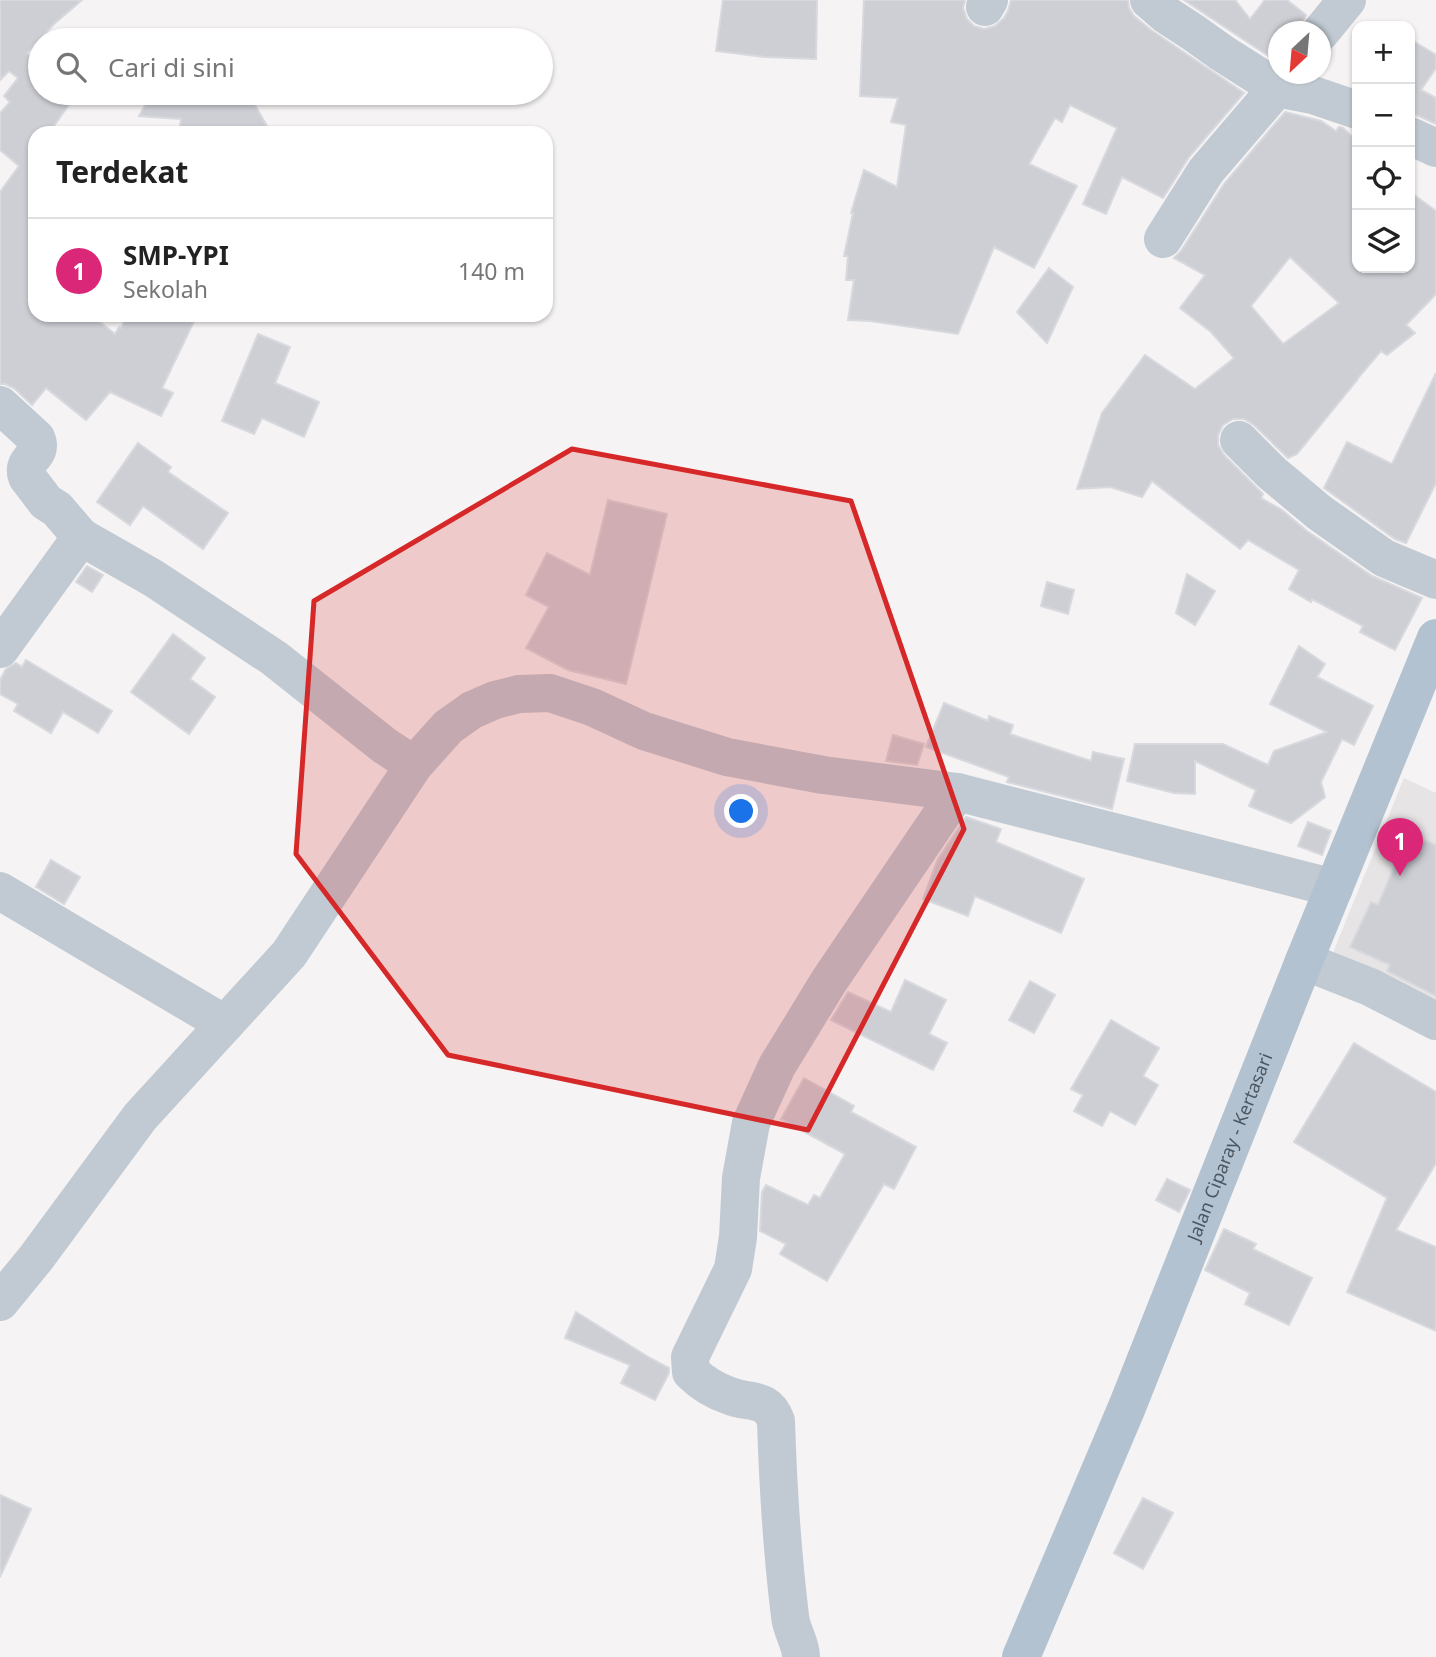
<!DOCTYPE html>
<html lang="id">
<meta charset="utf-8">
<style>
body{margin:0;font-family:"Noto Sans",sans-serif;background:#f6f6f6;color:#222}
.controls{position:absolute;right:21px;top:21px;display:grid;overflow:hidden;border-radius:14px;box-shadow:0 2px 5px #0004}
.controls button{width:63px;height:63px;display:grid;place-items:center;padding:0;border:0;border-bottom:2px solid #e0e0e0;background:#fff;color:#222;font:35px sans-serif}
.compass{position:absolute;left:1268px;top:21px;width:63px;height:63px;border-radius:50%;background:#fff;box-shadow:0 2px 5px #0004;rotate:206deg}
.you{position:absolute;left:742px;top:812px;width:24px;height:24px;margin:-18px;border:5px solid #fff;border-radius:50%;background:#1a73e8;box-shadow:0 0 0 10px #1a73e833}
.badge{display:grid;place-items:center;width:46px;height:46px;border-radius:50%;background:#db2777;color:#fff;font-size:23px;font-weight:700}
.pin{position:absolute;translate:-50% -58px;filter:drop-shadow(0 2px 4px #0008)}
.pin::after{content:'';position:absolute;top:37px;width:24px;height:21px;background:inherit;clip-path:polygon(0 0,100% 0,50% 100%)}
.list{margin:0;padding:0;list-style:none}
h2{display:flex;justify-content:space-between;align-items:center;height:91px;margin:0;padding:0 28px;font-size:30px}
h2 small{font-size:23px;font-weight:400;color:#767676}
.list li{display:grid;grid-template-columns:46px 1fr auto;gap:21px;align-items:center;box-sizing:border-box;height:105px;padding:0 28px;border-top:2px solid #e0e0e0}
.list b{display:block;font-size:26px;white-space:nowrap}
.list p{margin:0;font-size:23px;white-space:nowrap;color:#767676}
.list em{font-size:23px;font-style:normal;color:#767676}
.icon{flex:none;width:38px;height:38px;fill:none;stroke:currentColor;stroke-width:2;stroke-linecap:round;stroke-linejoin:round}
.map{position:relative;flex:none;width:1436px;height:1657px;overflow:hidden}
.search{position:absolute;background:#fff;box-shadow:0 2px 5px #0004;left:28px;top:28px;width:525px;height:77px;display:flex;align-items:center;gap:18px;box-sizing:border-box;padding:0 24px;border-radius:38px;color:#767676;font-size:26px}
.panel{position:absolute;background:#fff;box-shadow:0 2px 5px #0004;left:28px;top:126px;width:525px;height:196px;border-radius:21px}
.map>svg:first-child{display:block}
.education{fill:#e6e4e5}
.building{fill:#cdcfd5;stroke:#d7d9de;stroke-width:2;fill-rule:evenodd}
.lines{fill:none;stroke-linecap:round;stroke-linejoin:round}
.minor{stroke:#c1cad2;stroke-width:38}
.major{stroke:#b3c2d1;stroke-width:38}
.marked{fill:#d62828;fill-opacity:0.2;stroke:#d62828;stroke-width:5;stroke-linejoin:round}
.labels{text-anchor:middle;stroke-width:5;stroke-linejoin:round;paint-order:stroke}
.street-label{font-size:18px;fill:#4a5661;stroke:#fff}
</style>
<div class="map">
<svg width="1436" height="1657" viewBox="0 0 1436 1657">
<rect width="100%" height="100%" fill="#f5f3f3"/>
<polygon class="education" points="1404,778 1436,793 1436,1010 1330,960"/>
<g class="building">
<polygon points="0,0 82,0 54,24 27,53 32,60 40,50 40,93 77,93 49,133 35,133 35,315 91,315 115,334 119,327 121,328 127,315 197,315 162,388 173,393 161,416 110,392 86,420 46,388 32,405 14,388 5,384 0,384 0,192 19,166 0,150 0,113 10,102 4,96 18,78 9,71 0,80"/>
<polygon points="723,0 817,0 816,59 765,57 716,51"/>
<polygon points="864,0 965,0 963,8 967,19 974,26 984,29 995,26 1004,18 1008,11 1011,0 1128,0 1129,8 1134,16 1151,30 1244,93 1189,157 1163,198 1122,177 1106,214 1083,204 1117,128 1070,105 1062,122 1055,118 1029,164 1077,186 1034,268 994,247 958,334 870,321 848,320 854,280 846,280 848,256 844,256 853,213 851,213 864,170 897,187 906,125 891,122 898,98 860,96"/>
<polygon points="1184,0 1235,0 1250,19 1265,0 1287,0 1306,15 1303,20 1299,32 1278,32 1278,55 1273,59"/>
<polygon points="1410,39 1436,55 1436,68 1421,90 1436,98 1436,124 1419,116 1410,114"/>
<polygon points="152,93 253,93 255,105 271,133 179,133 181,119 139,116"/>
<path d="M1285,112l36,9 15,10 3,-4 4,1 14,13v127h53v-76l26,19v83l-30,31 9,8 -28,22 -6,-4 -23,27v1l-61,75 -9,4 -34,-33 -10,-6h-11l-10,6 -5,10v10l6,10 39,39 -2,4 21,12 25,21 65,45 50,22 -27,52 -35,-18 3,-6 -51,-27 -1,3 -22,-13 10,-19 -51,-30 -8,9 -88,-68 -10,16 -32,-10 -33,2 25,-76 43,-58 50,34 39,-31 -23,-26 -31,-24 25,-33 -31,-17 7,-7 43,-67zM1290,257l49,46 -56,41 -32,-38z"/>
<polygon points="1049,268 1073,287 1047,343 1017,312"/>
<polygon points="258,334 290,347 275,383 319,402 304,437 262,418 254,434 222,421"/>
<polygon points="1436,373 1436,483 1406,543 1395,539 1324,488 1347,442 1392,464"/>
<polygon points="138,443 171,467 168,472 228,513 203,549 143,506 130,525 97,502"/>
<polygon points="608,500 667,514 626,684 568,670 526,648 549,607 526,595 547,553 590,575"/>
<polygon points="87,566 103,575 92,592 76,582"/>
<polygon points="1187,574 1215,591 1195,625 1176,613"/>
<polygon points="1047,582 1074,590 1068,614 1041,606"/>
<polygon points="173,634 205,658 190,679 215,697 189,734 131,692"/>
<polygon points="1299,646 1325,664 1317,677 1373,706 1354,745 1342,739 1321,782 1325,797 1291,823 1249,806 1256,790 1195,761 1195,794 1174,793 1127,781 1135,744 1223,744 1268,765 1274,751 1327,732 1270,704"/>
<polygon points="26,660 112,711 98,733 63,712 51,733 14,711 18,704 0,694 0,680 6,669 16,663 22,667"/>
<polygon points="944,703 988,721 989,716 1013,725 1010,734 1091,761 1093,752 1124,759 1112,809 1007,782 1009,777 926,747"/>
<polygon points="893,735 924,744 917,765 886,761"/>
<polygon points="966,817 1001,829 996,842 1084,879 1061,933 975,896 968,916 923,899 938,859"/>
<polygon points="1308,822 1331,831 1322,855 1298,846"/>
<polygon points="1408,834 1436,845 1436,996 1387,971 1390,965 1350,947 1371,902 1378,905"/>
<polygon points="51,860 80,877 64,904 36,887"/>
<polygon points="905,980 946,1000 929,1034 947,1043 933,1070 831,1020 848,992 891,1012"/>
<polygon points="1030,981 1055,995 1034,1033 1009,1020"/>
<polygon points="1111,1020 1159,1048 1143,1076 1158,1085 1135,1125 1110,1111 1102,1126 1074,1111 1083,1095 1071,1089"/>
<polygon points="1354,1043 1436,1092 1436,1163 1396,1230 1436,1247 1436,1331 1347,1292 1387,1198 1294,1142"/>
<polygon points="804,1078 854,1106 851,1112 916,1147 894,1189 884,1184 827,1281 780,1254 786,1244 760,1231 762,1192 766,1185 808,1205 814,1195 820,1198 845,1154 781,1119"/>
<polygon points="1167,1179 1190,1190 1179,1212 1156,1200"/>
<polygon points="1224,1229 1256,1244 1253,1249 1312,1278 1289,1325 1245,1304 1250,1293 1205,1270"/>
<polygon points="576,1312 650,1358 669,1368 669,1373 655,1400 621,1383 630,1365 565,1338"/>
<polygon points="0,1495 31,1509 0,1577"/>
<polygon points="1143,1498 1173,1513 1143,1569 1114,1553"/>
</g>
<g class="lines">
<g class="minor">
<polyline points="1149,0 1165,14 1194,33 1222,53 1277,88 1313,95 1357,110"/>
<polyline points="985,7 989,0"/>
<polyline points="1320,33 1347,0"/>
<polyline points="1410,136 1436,148"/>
<polyline points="1163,239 1206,171 1289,74"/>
<path d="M0,405l36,33c9,19 -16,20 -9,39l19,25 11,7 24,28 72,41 121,80 111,88 29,19"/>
<polyline points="1239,440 1272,473 1320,513 1384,558 1436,580"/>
<polyline points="0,649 81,537"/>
<polyline points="0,891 225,1024"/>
<polyline points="1304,961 1370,987 1436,1021"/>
<polyline points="0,1302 36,1258 140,1117 289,954 414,765 448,727 472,710 495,700 519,694 550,693 592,707 644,731 727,757 823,775 957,792 1334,888"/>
<path d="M801,1657c0,-14 -10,-27 -11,-41 -8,-65 -12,-130 -14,-195 -9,-25 -26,-17 -46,-25 -15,-5 -28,-13 -39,-24l-1,-15 43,-88 5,-32 3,-59 10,-55 26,-57 52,-85 128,-189"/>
</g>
<path class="major" id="s1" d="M1021,1657l106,-250 177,-446 132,-323"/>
</g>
<path class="marked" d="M572,449l279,52 113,328 -156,301 -360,-75 -152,-201 18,-253z"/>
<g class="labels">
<g class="street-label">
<text dy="6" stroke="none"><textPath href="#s1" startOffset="551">Jalan Ciparay - Kertasari</textPath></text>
</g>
</g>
</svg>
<div class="controls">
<button>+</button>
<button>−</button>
<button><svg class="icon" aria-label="locate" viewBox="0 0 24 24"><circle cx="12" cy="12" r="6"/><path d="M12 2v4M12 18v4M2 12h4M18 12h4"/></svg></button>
<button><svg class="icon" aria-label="layers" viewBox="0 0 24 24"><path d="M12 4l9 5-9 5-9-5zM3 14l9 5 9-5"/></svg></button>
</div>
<svg class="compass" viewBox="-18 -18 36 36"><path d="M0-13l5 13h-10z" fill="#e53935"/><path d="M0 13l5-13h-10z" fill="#767676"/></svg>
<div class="you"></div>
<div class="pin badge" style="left:1400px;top:876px">1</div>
<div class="search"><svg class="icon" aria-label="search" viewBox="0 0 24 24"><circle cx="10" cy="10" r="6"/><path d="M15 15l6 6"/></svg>Cari di sini</div>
<section class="panel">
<h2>Terdekat<small></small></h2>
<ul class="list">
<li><span class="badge">1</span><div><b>SMP-YPI</b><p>Sekolah</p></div><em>140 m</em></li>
</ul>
</section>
</div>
